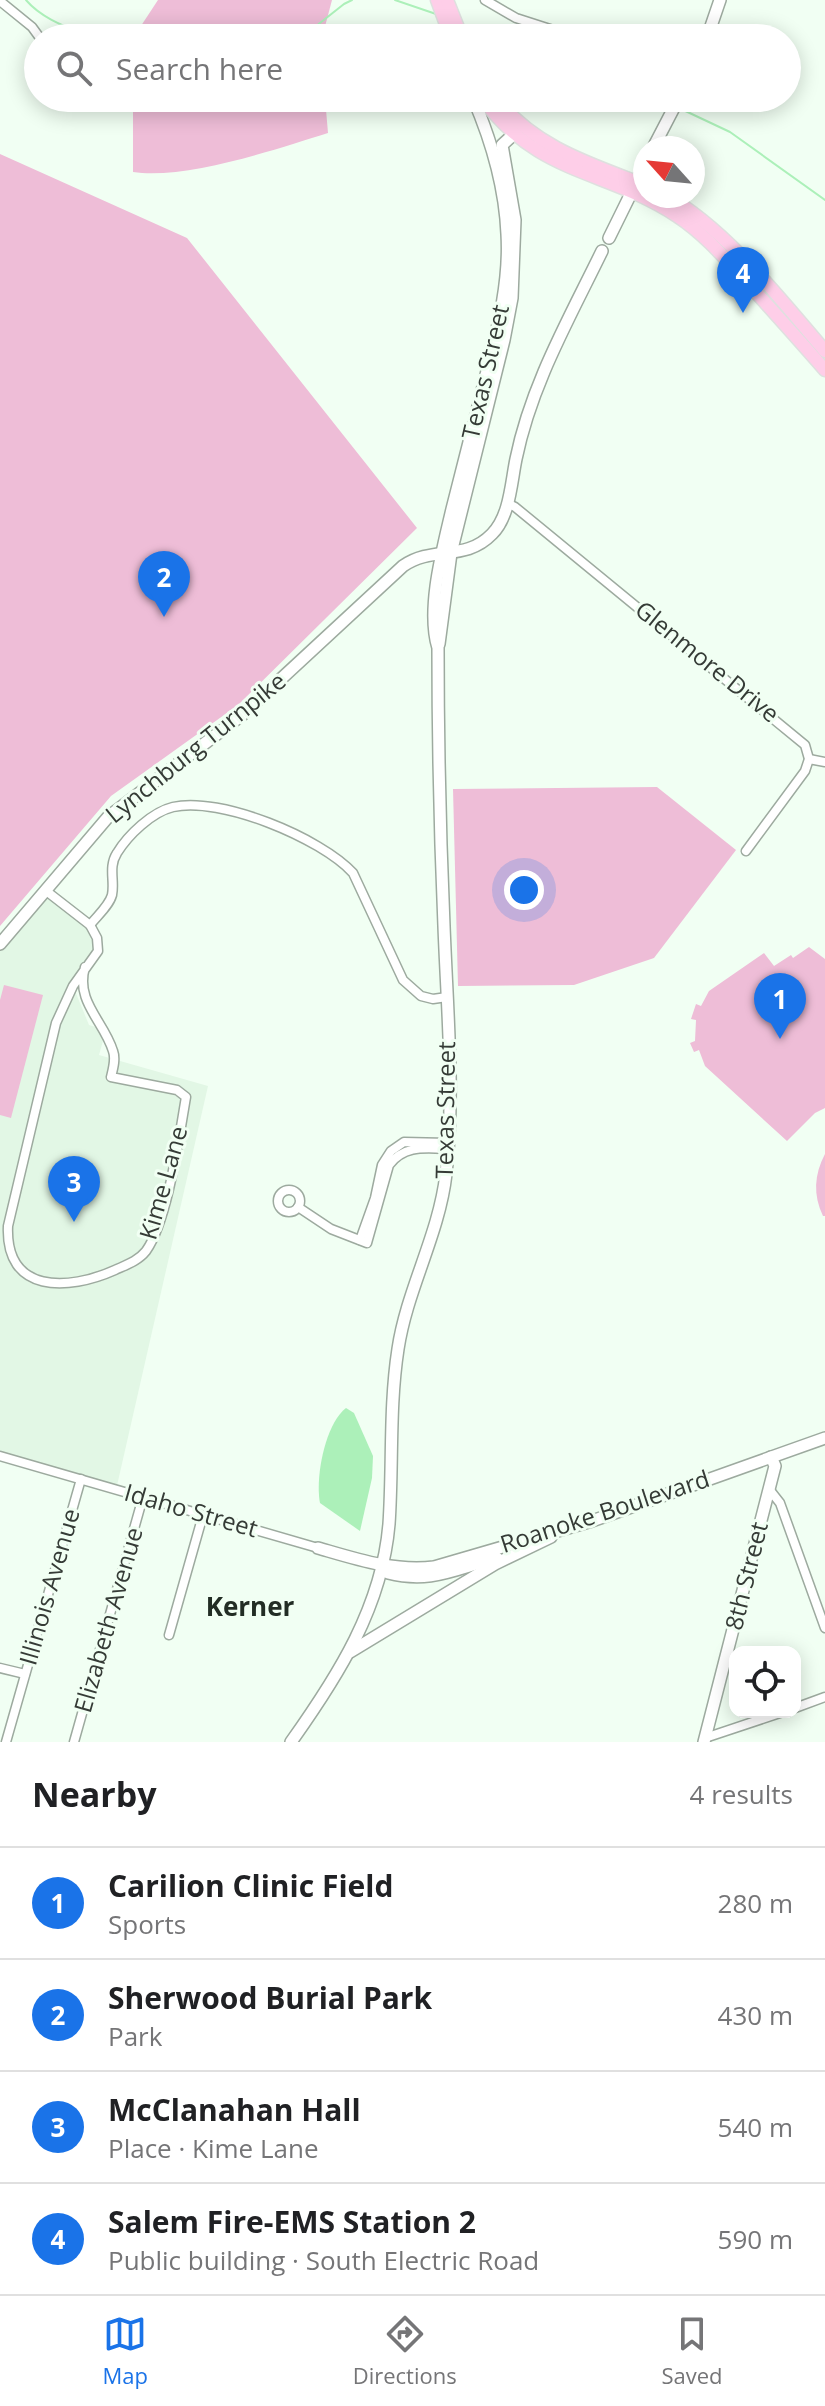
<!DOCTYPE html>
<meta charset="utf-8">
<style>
body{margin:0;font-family:"Open Sans",sans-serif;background:#f6f6f6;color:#202124}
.controls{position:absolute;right:24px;bottom:24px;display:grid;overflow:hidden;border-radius:16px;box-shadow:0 4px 20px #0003}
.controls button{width:72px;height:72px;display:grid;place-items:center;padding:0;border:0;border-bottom:2px solid #e0e0e0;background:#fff;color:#202124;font:40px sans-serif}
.compass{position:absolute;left:633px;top:136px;width:72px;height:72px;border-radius:50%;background:#fff;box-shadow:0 4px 20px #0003;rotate:297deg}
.you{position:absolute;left:524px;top:890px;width:28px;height:28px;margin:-20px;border:6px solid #fff;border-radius:50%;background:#1a73e8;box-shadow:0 0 0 12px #1a73e833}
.badge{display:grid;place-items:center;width:52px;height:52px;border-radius:50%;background:#1a73e8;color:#fff;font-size:26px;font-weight:700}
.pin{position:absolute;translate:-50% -66px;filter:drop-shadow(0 2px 4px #0008)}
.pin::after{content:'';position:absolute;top:42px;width:28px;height:24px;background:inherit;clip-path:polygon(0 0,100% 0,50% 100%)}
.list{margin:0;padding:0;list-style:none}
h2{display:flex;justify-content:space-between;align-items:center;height:104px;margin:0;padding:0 32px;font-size:34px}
h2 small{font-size:26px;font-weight:400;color:#757577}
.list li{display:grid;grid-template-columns:52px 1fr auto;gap:24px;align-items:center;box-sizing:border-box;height:112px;padding:0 32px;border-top:2px solid #e0e0e0}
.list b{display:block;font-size:30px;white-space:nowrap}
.list p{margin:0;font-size:26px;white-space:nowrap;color:#757577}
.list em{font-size:26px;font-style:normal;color:#757577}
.icon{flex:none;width:44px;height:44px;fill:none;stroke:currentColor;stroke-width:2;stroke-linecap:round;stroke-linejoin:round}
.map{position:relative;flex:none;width:825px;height:1742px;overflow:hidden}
.search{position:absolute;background:#fff;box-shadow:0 4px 20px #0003;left:24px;right:24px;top:24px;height:88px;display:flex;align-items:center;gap:20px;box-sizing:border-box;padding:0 28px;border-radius:44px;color:#757577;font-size:30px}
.sheet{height:552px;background:#fff}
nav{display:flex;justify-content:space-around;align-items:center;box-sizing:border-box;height:112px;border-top:2px solid #e0e0e0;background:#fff;font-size:22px;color:#757577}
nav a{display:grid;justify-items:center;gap:4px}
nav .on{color:#1a73e8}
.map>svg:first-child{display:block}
.built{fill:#e2f7e5}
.green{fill:#eebdd7}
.water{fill:#acf0b9}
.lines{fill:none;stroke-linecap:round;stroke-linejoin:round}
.stream{stroke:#acf0b9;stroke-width:2}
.street-casing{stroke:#9daa9f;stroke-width:11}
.secondary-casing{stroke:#9daa9f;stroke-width:14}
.primary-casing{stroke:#dfe0df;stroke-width:15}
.street{stroke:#fff;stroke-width:8}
.secondary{stroke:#fff;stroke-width:11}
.primary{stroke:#fecee8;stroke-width:12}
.labels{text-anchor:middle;stroke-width:6;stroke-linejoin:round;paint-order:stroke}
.street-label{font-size:24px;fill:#353b36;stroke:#f1fff3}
.neighbourhood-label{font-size:26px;font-weight:bold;fill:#222d24;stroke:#f1fff3}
</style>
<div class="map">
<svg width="825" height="1742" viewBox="0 0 825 1742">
<rect width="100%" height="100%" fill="#f1fff3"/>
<polygon class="built" points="45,890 87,922 98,944 73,986 89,1025 106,1030 99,1055 208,1086 116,1490 0,1456 0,944"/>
<g class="green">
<polygon points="158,0 332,0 322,38 133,38"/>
<path d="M133,98h192l3,35c-51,16 -143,47 -195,39z"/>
<polygon points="0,154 187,238 417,528 238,705 111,796 0,926"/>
<polygon points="657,787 736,850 654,958 574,985 458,986 453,789"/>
<polygon points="809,947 825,959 825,1108 815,1113 787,1141 705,1066 699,1050 694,1052 690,1043 695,1041 696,1020 691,1019 696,1004 701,1006 709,991 764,953 774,966 791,955 793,958"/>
<polygon points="4,985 43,995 11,1118 0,1115 0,1000"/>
<path d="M825,1154v62h-2c-10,-21 -9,-41 2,-62z"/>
</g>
<path class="water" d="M346,1408l8,5 19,43 -1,22 -12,53 -40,-28c-5,-25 5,-79 26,-95z"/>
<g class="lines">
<g class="stream">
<path d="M26,0c17,20 44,28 68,38"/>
<polyline points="395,0 436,14"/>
<polyline points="464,25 491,38"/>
<polyline points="301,38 344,4 352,0"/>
<polyline points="639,98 669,104"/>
<polyline points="679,108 730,132 825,200"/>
</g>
<g class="street-casing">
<g id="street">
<polyline points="485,0 516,18 578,38"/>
<polyline points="0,1 32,27 40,38"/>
<polyline points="48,38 55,38"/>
<polyline points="507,503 515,507 805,745 809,759 805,771 746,851"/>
<polyline points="809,759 825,762"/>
<path d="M45,890l45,35 7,13 1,13 -25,35 -17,37 -48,203c-3,68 60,65 107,44 11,-5 23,-9 31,-19 22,-31 33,-114 40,-154l-9,-7 -66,-13c2,-8 5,-18 2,-26 -9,-30 -38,-49 -28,-84"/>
<path d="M90,925c7,-9 19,-19 22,-30 3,-14 -4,-28 5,-42 11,-18 35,-41 56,-46 47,-11 148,31 180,66l50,107 18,16 12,3 14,-2"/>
<circle cx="289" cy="1201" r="11"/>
<path d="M298,1207l33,22 36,14 22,-78c15,-20 35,-17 59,-16"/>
<polyline points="360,1240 375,1198 382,1165 391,1151 404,1142 448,1143"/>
<polyline points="0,1456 318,1548"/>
<polyline points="769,1489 780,1503 825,1628"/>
<polyline points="169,1635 203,1515"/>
<polyline points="0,1668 25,1674"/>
<polyline points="795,1708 825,1697"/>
<polyline points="705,1738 783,1712"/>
<polyline points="6,1742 81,1479"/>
<polyline points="74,1742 143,1497"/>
</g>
</g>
<g class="secondary-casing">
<g id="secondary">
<polyline points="707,38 720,0"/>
<polyline points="653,148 679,98"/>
<polyline points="609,238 645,165"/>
<polyline points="439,644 451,553 504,340 512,298 515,220 502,145 514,134"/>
<path d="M0,944l108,-127 134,-102 161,-149c30,-21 62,-4 89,-32 18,-18 19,-51 24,-75 15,-74 53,-140 86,-208"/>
<path d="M318,1548c38,11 77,24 116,19l158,-46 233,-83"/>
<path d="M382,1564l6,9c44,11 68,-5 109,-15"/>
<polyline points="350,1652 495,1564 551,1537"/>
<path d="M291,1742c47,-66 91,-135 98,-218 4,-58 0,-117 9,-175 9,-60 41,-114 48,-175 9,-81 1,-166 -2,-248 -4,-92 -6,-185 -6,-278 -12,-39 5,-100 14,-139 11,-43 22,-87 33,-130 12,-48 25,-96 22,-145 -2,-48 -15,-92 -34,-136"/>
<polyline points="704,1742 775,1466 771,1457"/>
</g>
</g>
<g class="primary-casing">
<g id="primary">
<polyline points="437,0 451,38"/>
<polyline points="447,0 462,38"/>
<path d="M482,98c56,78 124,71 195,118 26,17 46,40 67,63 27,30 54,60 81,91"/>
<path d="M496,98c38,49 94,66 149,87"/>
<path d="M667,196c59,33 114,104 158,155"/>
</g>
</g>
<use href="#street" class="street"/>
<use href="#secondary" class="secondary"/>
<use href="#primary" class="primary"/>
</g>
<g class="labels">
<g class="street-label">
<text transform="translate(486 372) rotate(-77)" y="8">Texas Street</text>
<text transform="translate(707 662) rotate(39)" y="8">Glenmore Drive</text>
<text transform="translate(196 748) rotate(-39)" y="8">Lynchburg Turnpike</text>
<text transform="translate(446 1110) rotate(-89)" y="8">Texas Street</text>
<text transform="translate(164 1183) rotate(-74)" y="8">Kime Lane</text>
<text transform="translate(191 1511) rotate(16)" y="8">Idaho Street</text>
<text transform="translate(605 1512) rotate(-18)" y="8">Roanoke Boulevard</text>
<text transform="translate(747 1576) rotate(-76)" y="8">8th Street</text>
<text transform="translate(50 1587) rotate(-74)" y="8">Illinois Avenue</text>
<text transform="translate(109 1620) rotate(-74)" y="8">Elizabeth Avenue</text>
</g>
<g class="neighbourhood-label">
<text x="250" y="1616">Kerner</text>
</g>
</g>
</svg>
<div class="controls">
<button><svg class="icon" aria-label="locate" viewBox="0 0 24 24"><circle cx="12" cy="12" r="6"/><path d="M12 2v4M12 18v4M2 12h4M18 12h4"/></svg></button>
</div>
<svg class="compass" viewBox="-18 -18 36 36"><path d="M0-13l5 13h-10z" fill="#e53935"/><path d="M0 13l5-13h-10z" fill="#757577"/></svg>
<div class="you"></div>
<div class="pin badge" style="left:780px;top:1039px">1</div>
<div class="pin badge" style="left:164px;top:617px">2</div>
<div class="pin badge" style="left:74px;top:1222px">3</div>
<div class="pin badge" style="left:743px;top:313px">4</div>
<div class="search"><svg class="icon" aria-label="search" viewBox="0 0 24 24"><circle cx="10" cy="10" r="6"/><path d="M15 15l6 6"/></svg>Search here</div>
</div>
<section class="sheet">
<h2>Nearby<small>4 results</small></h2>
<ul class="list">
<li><span class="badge">1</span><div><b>Carilion Clinic Field</b><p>Sports</p></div><em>280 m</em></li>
<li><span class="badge">2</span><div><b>Sherwood Burial Park</b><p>Park</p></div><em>430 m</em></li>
<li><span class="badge">3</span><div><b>McClanahan Hall</b><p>Place · Kime Lane</p></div><em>540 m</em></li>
<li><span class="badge">4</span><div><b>Salem Fire-EMS Station 2</b><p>Public building · South Electric Road</p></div><em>590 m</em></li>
</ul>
</section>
<nav>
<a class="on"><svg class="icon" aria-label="map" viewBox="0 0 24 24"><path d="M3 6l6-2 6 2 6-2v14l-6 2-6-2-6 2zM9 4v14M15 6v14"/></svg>Map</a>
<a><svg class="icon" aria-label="directions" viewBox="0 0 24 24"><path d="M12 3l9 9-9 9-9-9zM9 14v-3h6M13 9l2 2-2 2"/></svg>Directions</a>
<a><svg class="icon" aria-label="saved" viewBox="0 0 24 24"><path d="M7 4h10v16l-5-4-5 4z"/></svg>Saved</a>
</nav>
